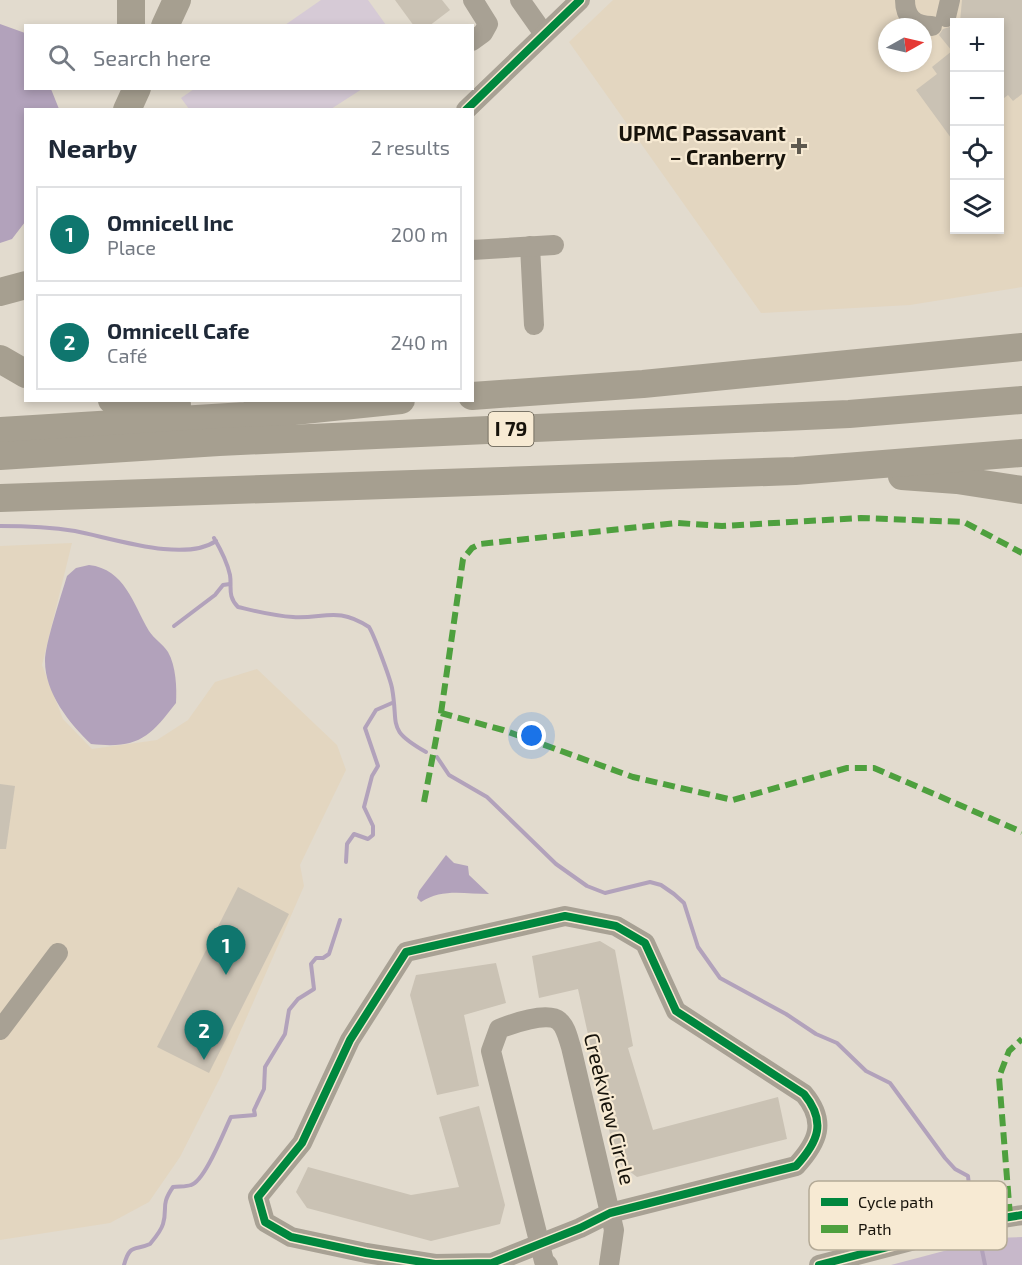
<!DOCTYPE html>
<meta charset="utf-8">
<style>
body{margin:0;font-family:"Exo 2",sans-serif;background:#f6f6f7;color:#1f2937}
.controls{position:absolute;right:18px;top:18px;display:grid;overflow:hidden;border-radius:0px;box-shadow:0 3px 9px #0003}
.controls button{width:54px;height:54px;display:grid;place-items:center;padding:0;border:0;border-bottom:2px solid #e0e1e3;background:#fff;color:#1f2937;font:30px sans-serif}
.compass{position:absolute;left:878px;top:18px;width:54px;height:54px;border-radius:50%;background:#fff;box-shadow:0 3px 9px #0003;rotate:82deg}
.you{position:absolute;left:532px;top:736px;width:21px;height:21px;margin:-15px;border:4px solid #fff;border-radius:50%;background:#1a73e8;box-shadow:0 0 0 9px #1a73e833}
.badge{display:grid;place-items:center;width:39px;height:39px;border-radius:50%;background:#0f766e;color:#fff;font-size:20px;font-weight:700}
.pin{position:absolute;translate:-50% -50px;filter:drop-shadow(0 2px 3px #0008)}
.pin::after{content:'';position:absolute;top:32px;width:21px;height:18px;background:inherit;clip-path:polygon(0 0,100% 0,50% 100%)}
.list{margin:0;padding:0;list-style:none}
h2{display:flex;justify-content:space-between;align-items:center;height:78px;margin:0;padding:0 24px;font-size:26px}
h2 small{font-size:20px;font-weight:400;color:#747a83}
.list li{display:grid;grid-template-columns:39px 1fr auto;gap:18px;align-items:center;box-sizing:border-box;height:96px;margin:0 12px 12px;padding:0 12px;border:2px solid #e0e1e3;border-radius:0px}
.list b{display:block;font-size:22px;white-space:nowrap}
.list p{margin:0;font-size:20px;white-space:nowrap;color:#747a83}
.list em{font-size:20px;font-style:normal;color:#747a83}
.icon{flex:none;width:33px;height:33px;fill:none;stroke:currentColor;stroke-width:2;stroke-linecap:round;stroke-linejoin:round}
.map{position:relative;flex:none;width:1022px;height:1265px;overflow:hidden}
.search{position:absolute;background:#fff;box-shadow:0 3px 9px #0003;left:24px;top:24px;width:450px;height:66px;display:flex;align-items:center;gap:15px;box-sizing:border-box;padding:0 21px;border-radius:0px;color:#747a83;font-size:22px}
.panel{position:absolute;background:#fff;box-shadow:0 3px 9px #0003;left:24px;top:108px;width:450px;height:294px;border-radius:0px}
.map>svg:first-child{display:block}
.built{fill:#e3d6c0;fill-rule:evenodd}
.green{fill:#d6cad6}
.forest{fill:#c7b8ca}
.water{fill:#b2a2bb}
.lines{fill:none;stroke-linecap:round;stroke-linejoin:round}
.stream{stroke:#b2a2bb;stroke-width:4}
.building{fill:#cac2b4}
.minor{stroke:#a8a194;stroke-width:20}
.highway{stroke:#a69f90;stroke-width:28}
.quiet{stroke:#4ea03e;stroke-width:6;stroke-dasharray:12 6;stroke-linecap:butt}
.cycleway-casing{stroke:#f7ead3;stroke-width:11}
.cycleway{stroke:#00873e;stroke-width:8}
.poi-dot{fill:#5e594f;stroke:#f7ead3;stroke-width:2}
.labels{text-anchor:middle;stroke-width:4.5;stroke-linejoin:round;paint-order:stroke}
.shield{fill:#f7ead3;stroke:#5a5447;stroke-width:1.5}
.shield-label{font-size:20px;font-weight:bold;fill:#17130b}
.poi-label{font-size:21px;font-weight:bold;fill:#17130b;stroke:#f7ead3;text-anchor:end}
.street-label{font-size:21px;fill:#17130b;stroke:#f7ead3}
.key{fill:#f7ead3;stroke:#b4aa97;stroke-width:1.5}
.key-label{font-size:16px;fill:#17130b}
</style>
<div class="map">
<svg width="1022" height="1265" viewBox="0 0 1022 1265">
<rect width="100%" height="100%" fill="#e2dbce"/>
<g class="built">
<path d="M613,0h409v287l-112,18 -149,8 -192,-271zM954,22h46v208h-46zM887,27h36v36h-36z"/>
<polygon points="72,543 42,665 63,719 92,749 157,740 188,720 215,682 257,669 337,745 346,770 300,865 304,886 221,1076 180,1157 149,1202 110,1223 0,1240 0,546"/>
</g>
<g class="green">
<polygon points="321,0 368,0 386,25 285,25"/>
<polygon points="194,89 194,88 362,89 331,109 189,109 181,98"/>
</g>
<polygon class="forest" points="1022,1237 1022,1265 891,1265 993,1238"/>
<g class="water">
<polygon points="0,24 25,33 26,88 51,89 59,109 26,110 25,222 12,239 0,243"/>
<path d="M89,565c36,4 44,39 60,66 5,8 14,13 19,21 8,14 9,36 8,51 -27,35 -38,46 -85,41 -22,-21 -46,-51 -46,-83 0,-17 16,-65 22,-85l9,-8z"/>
<path d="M446,855l8,8 14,3 1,9 20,19c-24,0 -47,-6 -68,8l-4,-4 2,-7z"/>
</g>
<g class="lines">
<g class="stream">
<path d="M0,526c25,0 50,1 75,5 37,7 109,32 141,10"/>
<path d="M214,538c7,12 13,23 16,37 2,12 -3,21 8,32 17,4 36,9 55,10 31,2 44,-11 76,10 5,8 21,51 23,61 7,39 -6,41 34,64"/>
<polyline points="174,626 215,595 223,585 230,584"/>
<polyline points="437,757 449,775 487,797 556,864 587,886 605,893 650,882 661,885 674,894 684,903 698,947 720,978 786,1014 816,1034 837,1043 866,1071 890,1083 945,1158 955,1169 968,1176 971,1204"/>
<polyline points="346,862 347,844 354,834 368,839 373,835 373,826 364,807 372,776 378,766 365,728 376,710 392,703"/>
<polyline points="980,1240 985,1265"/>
<path d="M124,1265c6,-22 11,-14 26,-21 5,-6 11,-13 13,-20 5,-17 -3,-18 10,-37 6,-1 13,0 18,-2 14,-4 33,-54 40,-68l24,-2 -1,-5 10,-21 1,-22 20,-33 4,-24 9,-11 16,-10 -3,-25 5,-6h7l6,-4 11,-34"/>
</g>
</g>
<g class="building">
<polygon points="395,0 442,0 450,10 429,26 414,26"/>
<polygon points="962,0 1022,0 1022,94 1013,101 1008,95 999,102 999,22 960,22"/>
<polygon points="953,26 954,28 954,142 916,90 937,74 932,67 952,51 939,35 943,29"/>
<polygon points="0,784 15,786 6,849 0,849"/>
<polygon points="238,887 289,914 209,1073 157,1047"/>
<polygon points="600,941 615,950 633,1046 628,1048 653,1130 778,1097 787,1139 637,1177 616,1161 578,989 539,998 532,956"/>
<polygon points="496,963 506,1003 464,1015 479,1086 437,1095 410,995 416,975"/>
<polygon points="479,1106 505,1205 500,1224 431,1241 307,1208 296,1192 308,1167 411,1195 459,1187 439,1117"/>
</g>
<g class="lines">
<g class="minor">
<polyline points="520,0 544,34"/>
<path d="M905,0c0,17 9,26 27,26"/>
<polyline points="946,17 950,0"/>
<polyline points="472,41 483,33 488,24 473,0"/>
<polyline points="466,110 580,0"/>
<polyline points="530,246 534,325"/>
<polyline points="472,250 554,245"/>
<path d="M565,916l51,10 29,17 31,68 128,83c23,28 14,48 -8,72l-186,47 -30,15 -88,35 -57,1 -69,-11 -75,-16 -26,-15 -7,-25 44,-54 48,-103 56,-88z"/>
<polyline points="0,1030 58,953"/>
<path d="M548,1265l-4,-4 -53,-210 8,-22c12,-5 49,-18 60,-8 7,6 9,17 12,26l43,183 -5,35"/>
<polyline points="819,1265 991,1220 1022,1215"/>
</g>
<g class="highway">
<polyline points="131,0 131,26"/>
<polyline points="165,26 177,0"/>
<polyline points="127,110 137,88"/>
<polyline points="0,292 26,285"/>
<polyline points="0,359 26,374"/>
<polyline points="472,396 643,384 1022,347"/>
<polyline points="112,400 177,405"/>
<polyline points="0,431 245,416 401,400"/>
<polyline points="0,456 219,442 849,414 1022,400"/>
<polyline points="902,476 957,480 1022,490"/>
<polyline points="0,498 795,471 1022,453"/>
</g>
<g class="quiet">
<polyline points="441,713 463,559 472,548 480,544 677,523 722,526 861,518 964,522 1022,553"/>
<polyline points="424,802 441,713 503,730 633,777 733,800 847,768 874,768 1022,832"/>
<polyline points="1010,1216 999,1077 1009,1051 1022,1039"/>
</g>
<g class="cycleway-casing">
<g id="cycleway">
<polyline points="466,110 580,0"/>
<path d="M565,916l51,10 29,17 31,68 128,83c23,28 14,48 -8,72l-186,47 -30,15 -88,35 -57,1 -69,-11 -75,-16 -26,-15 -7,-25 44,-54 48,-103 56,-88z"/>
<polyline points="819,1265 991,1220 1022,1215"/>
</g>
</g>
<use href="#cycleway" class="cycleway"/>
</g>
<path class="poi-dot" d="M796 137h6v6h6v6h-6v6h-6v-6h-6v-6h6z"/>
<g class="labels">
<rect class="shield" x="488.5" y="412" width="45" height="34" rx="4.5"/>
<g class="shield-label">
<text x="511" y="436">I 79</text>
</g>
<g class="poi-label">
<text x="786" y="141">UPMC Passavant<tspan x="786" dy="24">– Cranberry</tspan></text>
</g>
<g class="street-label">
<text transform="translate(609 1109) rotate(76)" y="7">Creekview Circle</text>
</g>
</g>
<rect x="809" y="1181" width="198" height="69" rx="9" class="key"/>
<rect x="821" y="1198" width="27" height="8" fill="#00873e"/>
<rect x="821" y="1225" width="27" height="8" fill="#4ea03e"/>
<g class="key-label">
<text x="858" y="1208">Cycle path</text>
<text x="858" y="1235">Path</text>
</g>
</svg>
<div class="controls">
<button>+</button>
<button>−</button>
<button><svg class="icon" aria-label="locate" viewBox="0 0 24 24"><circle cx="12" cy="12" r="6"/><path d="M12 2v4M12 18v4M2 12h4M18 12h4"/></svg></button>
<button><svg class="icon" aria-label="layers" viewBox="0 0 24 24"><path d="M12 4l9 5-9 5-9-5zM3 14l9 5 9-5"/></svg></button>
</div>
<svg class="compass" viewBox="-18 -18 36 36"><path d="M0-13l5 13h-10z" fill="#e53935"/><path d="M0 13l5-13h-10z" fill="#747a83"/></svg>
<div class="you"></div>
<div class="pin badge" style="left:226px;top:975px">1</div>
<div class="pin badge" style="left:204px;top:1060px">2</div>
<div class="search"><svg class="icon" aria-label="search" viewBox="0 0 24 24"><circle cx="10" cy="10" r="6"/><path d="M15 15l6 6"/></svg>Search here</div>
<section class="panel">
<h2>Nearby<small>2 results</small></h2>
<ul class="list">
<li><span class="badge">1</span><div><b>Omnicell Inc</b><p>Place</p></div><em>200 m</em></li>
<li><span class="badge">2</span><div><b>Omnicell Cafe</b><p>Café</p></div><em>240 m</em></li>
</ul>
</section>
</div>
